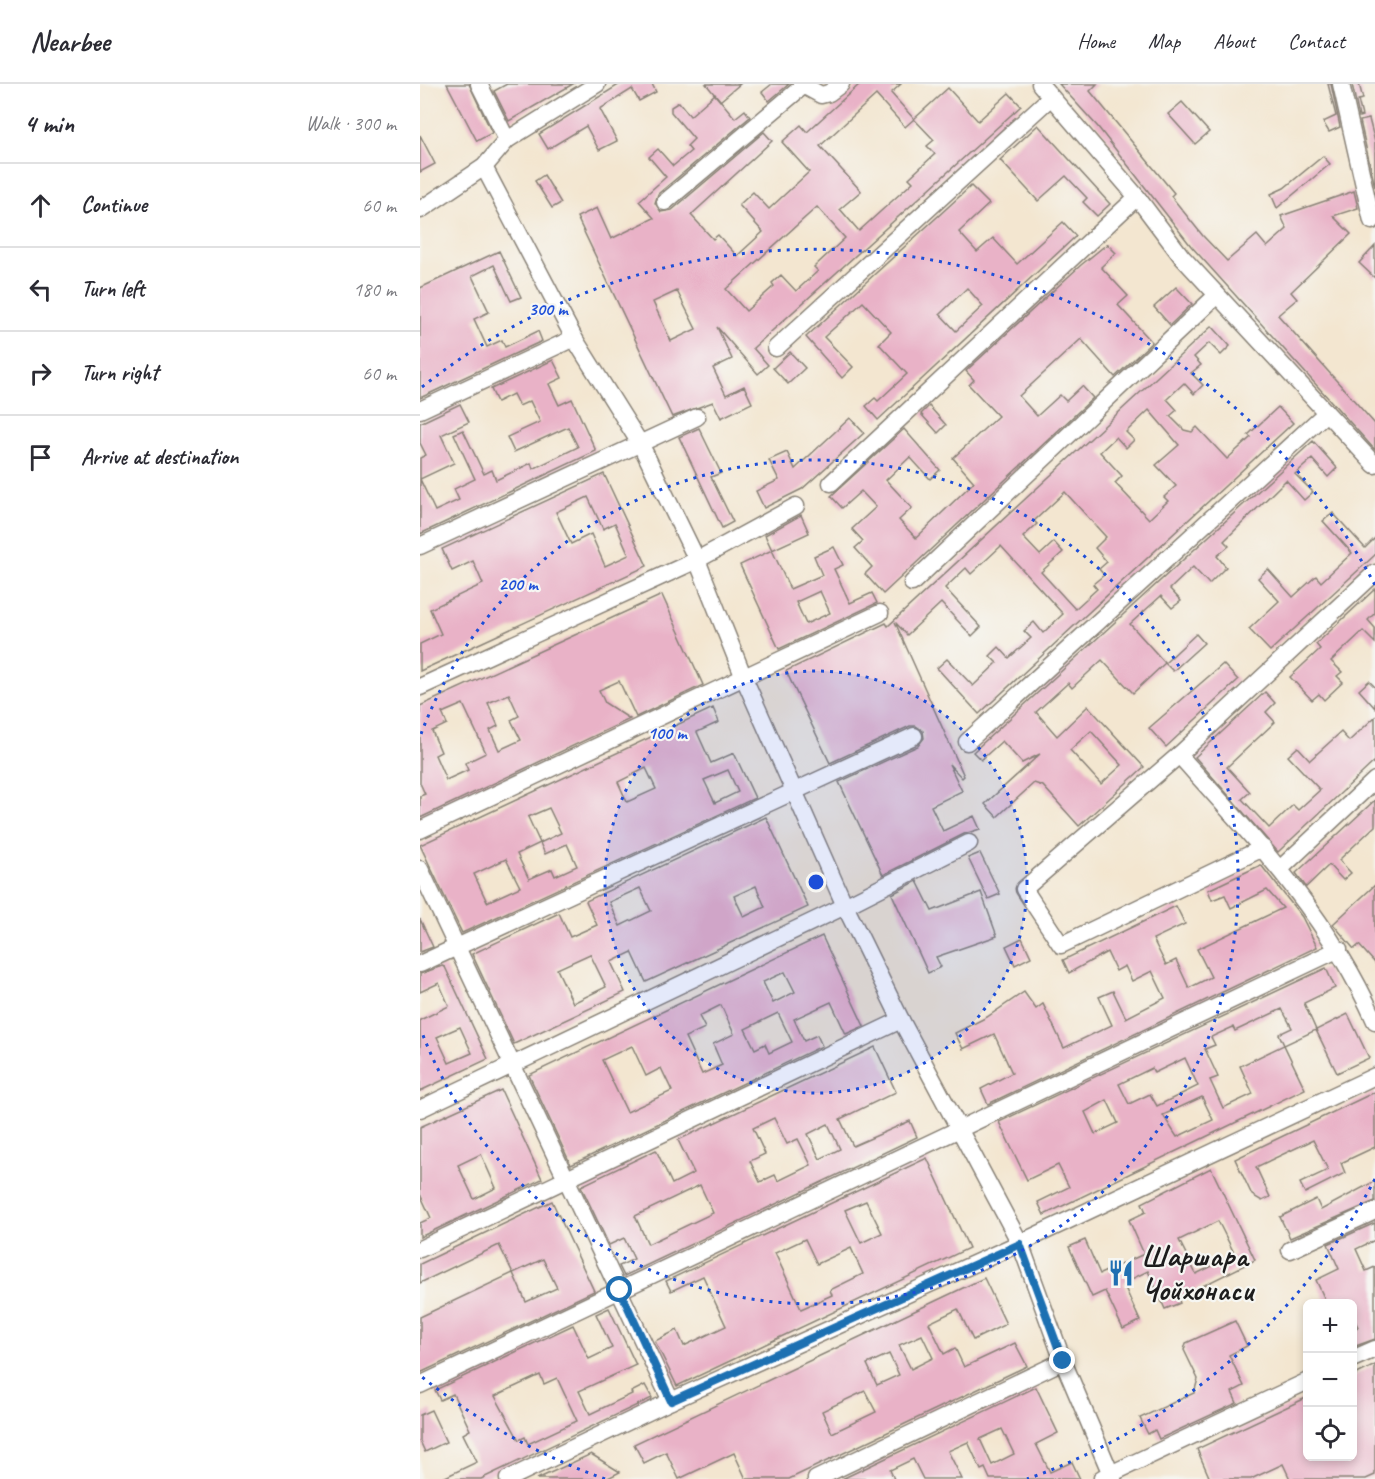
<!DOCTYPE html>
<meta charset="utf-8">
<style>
body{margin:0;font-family:Caveat,sans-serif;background:#f2f2f3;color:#2b2b33}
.controls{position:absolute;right:18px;bottom:18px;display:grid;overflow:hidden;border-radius:9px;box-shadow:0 3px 9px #0003}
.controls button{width:54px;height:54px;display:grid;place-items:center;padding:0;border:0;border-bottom:2px solid #e1e1e2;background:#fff;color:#2b2b33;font:30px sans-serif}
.stop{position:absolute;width:18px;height:18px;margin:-14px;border:4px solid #1f6fb2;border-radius:50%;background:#fff}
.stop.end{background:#1f6fb2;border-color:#fff;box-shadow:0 2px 6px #0008}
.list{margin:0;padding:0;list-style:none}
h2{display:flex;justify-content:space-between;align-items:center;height:78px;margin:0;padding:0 24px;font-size:26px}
h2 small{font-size:20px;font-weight:400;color:#7c7c81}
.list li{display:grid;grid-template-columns:39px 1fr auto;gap:18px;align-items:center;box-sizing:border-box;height:84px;padding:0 24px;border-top:2px solid #e1e1e2}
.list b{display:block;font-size:22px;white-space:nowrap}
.list em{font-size:20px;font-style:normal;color:#7c7c81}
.icon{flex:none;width:33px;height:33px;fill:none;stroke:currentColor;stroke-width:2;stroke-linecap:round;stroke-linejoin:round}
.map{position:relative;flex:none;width:955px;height:1395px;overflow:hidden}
header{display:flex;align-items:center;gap:36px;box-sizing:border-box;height:84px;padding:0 30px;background:#fff;border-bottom:2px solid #e1e1e2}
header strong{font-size:28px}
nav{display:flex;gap:33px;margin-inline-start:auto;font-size:21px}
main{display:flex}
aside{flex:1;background:#fff}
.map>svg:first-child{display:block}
.building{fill:#e9b2c7;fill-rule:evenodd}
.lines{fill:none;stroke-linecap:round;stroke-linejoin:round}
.minor-casing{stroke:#888176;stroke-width:19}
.minor{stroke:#fff;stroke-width:16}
.route{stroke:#1f6fb2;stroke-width:8}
.ring{fill:none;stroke:#1d4ed8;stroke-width:3;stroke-dasharray:3 6}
.labels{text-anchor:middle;stroke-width:4.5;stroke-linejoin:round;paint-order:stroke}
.poi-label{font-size:30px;font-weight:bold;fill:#1c1c1c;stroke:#f6f6f2;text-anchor:start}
.centre{fill:#1d4ed8;stroke:#f6f6f2;stroke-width:3}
.ring-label{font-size:18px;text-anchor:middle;font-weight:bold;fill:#1d4ed8;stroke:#f6f6f2;stroke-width:4.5;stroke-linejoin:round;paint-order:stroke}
</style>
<header>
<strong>Nearbee</strong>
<nav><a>Home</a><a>Map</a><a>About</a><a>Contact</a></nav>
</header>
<main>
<aside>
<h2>4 min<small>Walk · 300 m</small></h2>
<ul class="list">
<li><svg class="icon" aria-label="ahead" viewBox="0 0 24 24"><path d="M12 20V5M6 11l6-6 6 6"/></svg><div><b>Continue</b></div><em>60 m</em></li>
<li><svg class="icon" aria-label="left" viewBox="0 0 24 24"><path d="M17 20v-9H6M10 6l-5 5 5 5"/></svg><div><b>Turn left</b></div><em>180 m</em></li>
<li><svg class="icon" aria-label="right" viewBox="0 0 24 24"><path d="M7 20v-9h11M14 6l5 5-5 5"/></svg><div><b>Turn right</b></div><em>60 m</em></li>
<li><svg class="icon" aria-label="arrive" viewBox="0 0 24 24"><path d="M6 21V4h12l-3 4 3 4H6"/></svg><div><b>Arrive at destination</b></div></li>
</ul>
</aside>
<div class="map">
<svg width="955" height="1395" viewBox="0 0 955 1395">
<rect width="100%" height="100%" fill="#f6f6f2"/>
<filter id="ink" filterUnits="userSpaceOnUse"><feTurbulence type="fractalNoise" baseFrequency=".0167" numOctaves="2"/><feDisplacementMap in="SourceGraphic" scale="12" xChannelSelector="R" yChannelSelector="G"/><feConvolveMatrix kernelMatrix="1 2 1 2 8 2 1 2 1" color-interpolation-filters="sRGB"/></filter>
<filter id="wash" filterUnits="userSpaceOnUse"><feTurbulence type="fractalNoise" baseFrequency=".008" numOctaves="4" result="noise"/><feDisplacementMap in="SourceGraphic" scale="24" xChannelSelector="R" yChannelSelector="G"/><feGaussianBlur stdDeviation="1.35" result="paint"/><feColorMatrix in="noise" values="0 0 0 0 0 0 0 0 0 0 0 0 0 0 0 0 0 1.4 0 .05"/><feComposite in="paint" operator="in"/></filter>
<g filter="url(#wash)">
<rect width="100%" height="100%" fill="#f3e6d0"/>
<g id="blocks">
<g class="building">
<polygon points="27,0 49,0 72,49 57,57"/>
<polygon points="87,0 153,0 89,37 74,7"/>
<polygon points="200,0 232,0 236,8 219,17 212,5 180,25 197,57 179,66 166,42 128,65 119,50"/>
<polygon points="286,0 320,0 300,17"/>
<polygon points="352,0 369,0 349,17 342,8"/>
<path d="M440,0h41l-10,9 23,26 34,-31 30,33 31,-28 12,13 -268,242 15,17 -10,9 -41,-47 15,32 -19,9 13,27 18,-9 8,17 -31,15 -8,-16 -41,15 -95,-200 20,-9 14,31 43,-21 -15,-17 27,-24 -17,-20 9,-8 15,17 18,-15 -4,-5 7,-7 -23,-27v-5l8,-5 11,14 25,-22 20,24 10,-8 5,7 -92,77 -3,9 6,9 11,-2 92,-78 8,9 -81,74 22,24 5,-4 19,21 26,-24 -24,-27 14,-13 16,17 40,-37 -27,-30 19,-17 6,7zM456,11l29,32 9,-8 20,21 -7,6 8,8 -26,24 4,4 -54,49 -19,-22 21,-18 -41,-45zM397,123l28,31 -31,29 4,4 -22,20 -15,-16 -9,8 2,3 -28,25 -20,-22zM257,207l19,38 -25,12 -18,-39z"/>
<polygon points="639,0 677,0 670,7 754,109 751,112 783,152 807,177 837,151 847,163 867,145 861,132 934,107 938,124 913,132 931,150 871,208 877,215 858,231 955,340 955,366 771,162 678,43"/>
<polygon points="908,0 911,0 920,43 909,48 903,38 916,32"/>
<polygon points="932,0 939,0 943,15 938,16 942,32 939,33"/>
<polygon points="762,18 789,48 775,60 748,30"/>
<polygon points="949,35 955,58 955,103 940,37"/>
<polygon points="618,41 690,120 677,132 663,118 667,114 646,92 618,117 580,76"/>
<polygon points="0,51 15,80 0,88"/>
<polygon points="903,72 910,80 857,124 851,110 864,104"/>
<polygon points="124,91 141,119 132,124 115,97"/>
<path d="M551,102l18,18 -30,28 18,20 16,-14 24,26 46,-42 13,14 -198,184 -12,-14 9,-8 3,3 29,-27 -28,-30 12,-12 -28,-30 -39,35 29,30 -11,11 -36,-41zM547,204l16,18 -27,25 -16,-17z"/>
<polygon points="687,160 696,169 681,183 708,212 698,221 732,258 695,293 661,255 599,312 617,332 640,311 646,317 662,302 673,314 463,510 445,490 452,483 435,464 443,457 432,445 456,423 441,407 422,424 411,412 484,345 520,386 510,395 490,373 466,396 492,424 479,436 496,454 554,398 533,374 578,332 549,301 554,296 546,287 661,181"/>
<polygon points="955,162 955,194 939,179"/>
<polygon points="79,167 101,213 91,217 74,181 52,192 69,228 54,235 67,263 82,256 85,263 118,247 122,257 0,314 0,204"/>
<polygon points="756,203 772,220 750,241 734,223"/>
<path d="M792,242l18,20 -9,9 -12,-12 -15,14 7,8 -10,8 12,12 -9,9 -10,-11 -17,16 10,11 -7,6 14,14 8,2 5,-5 30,32 24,-22 -3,-2 30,-28 15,16 -314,291 -42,-46 10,-9 26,27 24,-23 -7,-7 9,-9 10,11 22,-20 -7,-7 10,-9 9,11 20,-19 -62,-68 -30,28 -5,-6 -21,20 36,39 -9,9 -31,-33 -34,32 -12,-13 69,154 -2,2 -13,-14 13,27 -31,15 12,25 31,-15 6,13 -16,5 -81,41 -44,-93 79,-36 6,-8 -1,-7 -7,-5h-6l-80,37 -44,-92 100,-48 2,3zM729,326l30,35 -23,20 20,21 -12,11 4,4 -19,18 -34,-36 7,-7 -22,-24 16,-15 10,11 8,-8 -8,-8zM645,408l41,45 -11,11 12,14 -8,7 5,6 -11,9 4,5 -22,20 -34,-37 22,-20 -9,-10 -14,13 -17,-18 14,-13 -3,-3z"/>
<polygon points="370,268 385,284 368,300 353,284"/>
<polygon points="133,276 142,294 129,300 139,321 152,315 176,367 0,450 0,374 6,371 0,359 0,339 40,320 49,338 21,351 34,379 0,395 15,427 39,416 34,405 55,395 34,350 43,346 64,390 72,386 76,396 111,379 113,385 158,363 148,343 94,368 87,353 120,338 110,317 99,322 93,310 77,318 71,305"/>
<polygon points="509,322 526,341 518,349 501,330"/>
<polygon points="430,334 444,349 382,405 344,424 336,407 359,396 349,376 367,368 375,385"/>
<polygon points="279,344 301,389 291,393 313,438 302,444 259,353"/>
<path d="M893,357l24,27 -9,9 -16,-18 -17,15 18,18 -9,8 -18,-20 -62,61 5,5 -12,10 9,11 -17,17 -16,-17 -23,22 11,12 -9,7 -11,-12 -31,28 35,39 -32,30 -31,-33 -30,28 -4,-5 -32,29 21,24 31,-30 56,61 -65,59 -36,-40 -9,-3 -37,34 -12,-13 55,-50 -18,9 -20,-22 -21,19 -8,-8zM671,647l31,34 -21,19 -31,-34z"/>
<path d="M184,390l43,92 -227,105v-27l21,-10 -11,-25 53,-25 -10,-23 -21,10 -10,-22zM168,413l15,32 12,-6 14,32 -24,11 -14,-32 -20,10 -15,-32z"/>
<polygon points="913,429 945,464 955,454 955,471 850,567 829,545 859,517 838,494 848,485 873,513 896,492 901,498 932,469 903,437"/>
<polygon points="381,431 389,449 352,466 345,451"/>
<path d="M414,463l9,18 -9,4 16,34 22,-10 5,10 -98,46 -39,-84 32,-15 18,39 32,-14 -8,-19zM400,507l10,22 -24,11 -10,-22z"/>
<polygon points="955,505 955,529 948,536 955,544 955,559 943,547 911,577 922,588 917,592 923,598 904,616 899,610 892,616 870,593 900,565 896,560"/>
<path d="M242,511l41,90 -67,32 -17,-36 -20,9 6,13 25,16 -210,99v-22l5,-2 -5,-11v-77zM89,610l10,22 -8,4 10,20 -22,10 -9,-20 8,-4 -10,-23zM43,620l23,49 -21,10 3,7 -22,10 -11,-25 6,-3 -9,-21 15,-7 -5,-11z"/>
<polygon points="776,550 784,559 753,587 745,579"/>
<polygon points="803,580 818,596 746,663 729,644"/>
<polygon points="949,597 955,603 955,624 939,606"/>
<polygon points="845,608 855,619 846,628 855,638 807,683 830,708 822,715 849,744 873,721 878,726 900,706 868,672 878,663 890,676 921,648 929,657 955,633 955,677 858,768 775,673"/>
<path d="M293,624l6,14 -22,10 14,31 23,-10 21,45 -293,135 -42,-88zM226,684l10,21 -29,13 -9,-20zM308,686l10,22 -23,11 -11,-23zM129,724l12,25 -21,10 -12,-26zM120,759l5,11 22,-10 10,22 -22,10 -3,-7 -23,10 -12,-25zM86,775l14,28 -33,15 -13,-28z"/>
<polygon points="955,716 955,742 919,776 931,789 923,796 909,781 886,803 876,789"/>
<path d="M346,733l42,90 -162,75 -14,-30 -21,10 14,30 -111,52 -42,-90 87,-41 11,24 27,-12 -11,-24zM336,802l9,21 -21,10 -10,-21zM220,804l11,23 -31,15 -11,-24zM170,870l16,33 -33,16 -16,-34z"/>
<polygon points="560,769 580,810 568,815 548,774"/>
<polygon points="841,781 882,833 897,863 568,1020 561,1005 592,989 574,950 543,965 535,949 567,933 604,908 616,925 623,920 644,964 692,941 679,913 693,907 706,934 745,914 732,887 712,897 705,882 696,887 687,868 649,889 643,876 756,822 765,840 733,855 746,881 756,876 769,904 791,893 777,865 863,824 847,806 811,824 805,811 792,816 788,806"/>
<polygon points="497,797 512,827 561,808 577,852 516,873 521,883 508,889 472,810"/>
<polygon points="955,801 955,879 939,861 934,865 913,840"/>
<polygon points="0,835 13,863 0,868"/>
<path d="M402,852l42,90 -18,8 -15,-32 -37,17 10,22 13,-6 5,11 -251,119 -42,-90zM365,888l10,20 -22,11 -10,-21zM301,921l13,29 -21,10 9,21 -20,9 -17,-37 20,-9 -6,-12zM358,929l14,29 -23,11 -4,-9 -10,5 -10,-20zM212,962l14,30 15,-8 11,23 -45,21 -25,-52z"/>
<polygon points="602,854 611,873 595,881 586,862"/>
<path d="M22,882l3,1 43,92 -68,32v-71l29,-14 -10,-23 -19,9v-18zM40,943l12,26 -23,10 -12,-26z"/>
<path d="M906,884l9,20 -31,15 12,27 -32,15 21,44 -261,126 -6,-13 31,-15 -11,-22 -31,15 -28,-58zM862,925l10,19 -13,6 5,11 -44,21 13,28 -30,14 -13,-28 8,-3 -13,-28 10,-4 -4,-8 22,-10 2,4zM765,974l13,28 -41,20 -7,-12 -21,10 -10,-20 33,-16 2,5zM782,1013l11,23 -36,17 -14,-22zM687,1016l11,23 -23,11 -10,-22z"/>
<polygon points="928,930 949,974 917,989 896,946"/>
<path d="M455,963l21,45 -56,27 13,27 57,-25 7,16 -293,139 -5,-10 15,-7 -10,-21 -15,7 -28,-59 75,-36 16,34 22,-11 -16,-33zM354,1034l13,26 11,-5 13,26 -33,16 -3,-6 -15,7 -10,-21 15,-7 -12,-26zM408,1040l12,25 -20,10 -12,-25zM280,1101l13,28 -65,31 -13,-28z"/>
<path d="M81,1006l41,89 -122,58v-14l11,-5 -11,-24v-67zM61,1070l15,34 -22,11 -16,-34z"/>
<polygon points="955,1008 955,1063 921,1079 925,1089 885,1109 880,1099 908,1086 893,1056 836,1083 850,1113 842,1117 832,1111 815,1075"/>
<path d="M507,1074l42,90 -292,138 -22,-45 22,-11 7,16 42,-20 -23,-50 -32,15 -5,-10zM446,1117l16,32 -21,10 -16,-33zM385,1155l12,25 34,-16 12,26 -33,16 2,5 -31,14 -26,-56z"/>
<path d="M791,1084l44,92 -77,38 2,5 -15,6 -17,-38 -25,12 17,38 -17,8 -18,-38 -13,6 -23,-50 16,-7 15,34 44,-20 -15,-34 17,-8 -4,-9zM798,1137l17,34 -39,19 -17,-34z"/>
<polygon points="955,1097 955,1117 870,1154 860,1133 896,1115 901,1126"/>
<path d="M132,1117l42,90 -174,82v-56l93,-44 -14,-28 -79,38v-19zM123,1175l14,29 -31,14 -13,-29z"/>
<polygon points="955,1139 955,1156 936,1165 946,1187 955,1183 955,1255 933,1263 933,1246 938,1243 933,1233 933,1220 907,1220 896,1196 919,1185 908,1160"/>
<path d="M564,1194l22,46 -33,16 -15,-31 -29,14 15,31 11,-6 9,19 51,-24 12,23 -238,113h-43l-12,-26 -55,26 -13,-27 -22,11 -10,-19zM502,1251l11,23 -22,11 -12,-24zM469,1270l10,21 -22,10 -10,-21zM445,1307l11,21 -44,21 -10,-22z"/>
<path d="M189,1224l27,57 -57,26 11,23 42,-20 -1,-2 14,-7 7,13 -171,81h-40l36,-17 -14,-28 7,-4 -17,-36 -13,6 -5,-10 138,-65 16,34 23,-11 -16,-34zM120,1291l4,9 13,-6 20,43 -49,23 -3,-7 -6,3 -24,-44z"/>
<polygon points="815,1237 827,1262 809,1271 824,1302 812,1308 817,1319 739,1355 735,1346 728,1350 720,1334 774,1309 778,1295 764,1266 766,1259"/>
<polygon points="955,1281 955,1391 946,1395 870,1395 863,1380 831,1395 790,1395 777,1365 888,1313 888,1372 933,1372 933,1292"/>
<path d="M616,1303l22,46 -22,11 14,28 22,-10 8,17h-90l-5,-11 -4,2 -13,-28 -20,9 14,28h-39l-10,-20 -23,11 4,9h-52zM582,1345l12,25 -22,11 -12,-26z"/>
<polygon points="11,1326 26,1358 5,1368 0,1357 0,1331"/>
<polygon points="171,1370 200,1388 186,1395 117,1395"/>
</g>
</g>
</g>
<g filter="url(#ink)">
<use href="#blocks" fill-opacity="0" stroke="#888176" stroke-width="1.5"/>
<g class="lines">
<g class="minor-casing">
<g id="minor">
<polyline points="59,0 87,56"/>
<polyline points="381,0 401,11 409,9 421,0"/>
<polyline points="620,0 717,113 762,173 955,381"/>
<polyline points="921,0 952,137"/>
<polyline points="64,83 154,254 221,361 277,476 324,594 425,822 481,936 600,1159 643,1277 693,1395"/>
<polyline points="245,118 383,2"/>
<polyline points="0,126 64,83 87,56 177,0"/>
<polyline points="356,264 631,13"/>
<polyline points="0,326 154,254"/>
<polyline points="411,399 717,113"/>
<polyline points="0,462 277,333"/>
<polyline points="492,499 797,211"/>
<polyline points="0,603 277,476 376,422"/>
<polyline points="547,658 906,329"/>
<path d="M759,671c75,83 150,162 196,266"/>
<polyline points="0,746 460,529"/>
<polyline points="843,764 641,861 604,805 759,671 955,489"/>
<polyline points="0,785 251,1317"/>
<polyline points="860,785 955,696"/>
<polyline points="0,880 494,652"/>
<polyline points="0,1025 425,822 549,759"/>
<polyline points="0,1165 481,936"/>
<polyline points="870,1166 955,1127"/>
<polyline points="932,1275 955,1265"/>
<polyline points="0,1301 919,865"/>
<polyline points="682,1394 888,1297"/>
<polyline points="88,1395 251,1317 600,1159 955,992"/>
<polyline points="396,1395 643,1277"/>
</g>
</g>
<use href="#minor" class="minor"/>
</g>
</g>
<g class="lines" filter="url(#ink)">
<polyline class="route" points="200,1206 251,1317 600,1160 643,1277"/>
</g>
<circle cx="396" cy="798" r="211" fill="#1d4ed8" fill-opacity=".12"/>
<g class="ring">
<circle cx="396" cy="798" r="211"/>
<path d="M1 650A422 422 0 1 1 1 946"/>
<path d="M955 1095A633 633 0 0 1 607 1395M185 1395A633 633 0 0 1 2 1293M2 303A633 633 0 0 1 955 501"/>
</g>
<defs>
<g id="restaurant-bare" transform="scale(2.07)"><path d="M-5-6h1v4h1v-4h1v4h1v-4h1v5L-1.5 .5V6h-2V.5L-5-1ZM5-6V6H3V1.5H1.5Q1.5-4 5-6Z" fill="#1f6fb2" stroke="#f6f6f2" stroke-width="2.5" paint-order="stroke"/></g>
</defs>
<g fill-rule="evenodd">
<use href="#restaurant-bare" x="701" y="1189"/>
</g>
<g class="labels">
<g class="poi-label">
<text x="721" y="1182">Шаршара<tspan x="721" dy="34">Чойхонаси</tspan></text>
</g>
</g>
<circle cx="396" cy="798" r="9" class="centre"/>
<g class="ring-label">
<text x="128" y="231">300 m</text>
<text x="98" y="506">200 m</text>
<text x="247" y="655">100 m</text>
</g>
</svg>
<div class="controls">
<button>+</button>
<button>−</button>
<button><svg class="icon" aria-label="locate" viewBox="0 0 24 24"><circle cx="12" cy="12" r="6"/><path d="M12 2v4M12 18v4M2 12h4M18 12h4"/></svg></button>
</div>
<div class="stop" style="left:200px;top:1206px"></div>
<div class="stop end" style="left:643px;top:1277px"></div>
</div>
</main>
